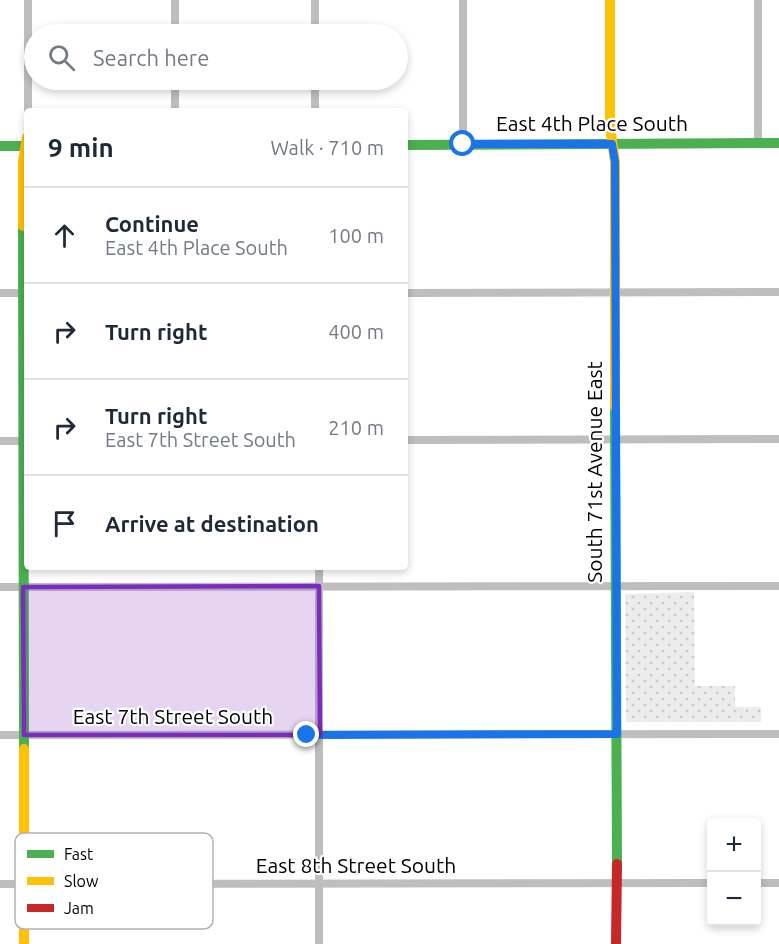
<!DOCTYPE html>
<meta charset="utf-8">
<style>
body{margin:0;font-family:Ubuntu,sans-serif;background:#f2f2f3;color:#1f2937}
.controls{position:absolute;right:18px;bottom:18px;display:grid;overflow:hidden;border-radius:6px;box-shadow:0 3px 9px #0003}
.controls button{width:54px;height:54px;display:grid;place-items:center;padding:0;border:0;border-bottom:2px solid #e0e1e3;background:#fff;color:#1f2937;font:30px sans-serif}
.stop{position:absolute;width:18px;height:18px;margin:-14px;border:4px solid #1a73e8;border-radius:50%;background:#fff}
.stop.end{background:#1a73e8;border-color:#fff;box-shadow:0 2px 6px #0008}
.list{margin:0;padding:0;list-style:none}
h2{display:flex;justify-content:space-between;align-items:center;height:78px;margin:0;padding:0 24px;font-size:26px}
h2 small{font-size:20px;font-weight:400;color:#747a83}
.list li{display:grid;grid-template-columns:39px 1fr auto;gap:18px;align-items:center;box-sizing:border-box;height:96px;padding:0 24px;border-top:2px solid #e0e1e3}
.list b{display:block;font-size:22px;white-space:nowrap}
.list p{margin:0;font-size:20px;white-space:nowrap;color:#747a83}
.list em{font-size:20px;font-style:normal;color:#747a83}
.icon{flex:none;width:33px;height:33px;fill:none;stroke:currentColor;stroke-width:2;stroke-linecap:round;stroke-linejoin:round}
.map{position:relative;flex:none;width:779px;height:944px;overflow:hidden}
.search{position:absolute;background:#fff;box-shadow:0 3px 9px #0003;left:24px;top:24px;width:384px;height:66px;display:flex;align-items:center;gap:15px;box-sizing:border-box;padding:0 21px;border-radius:33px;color:#747a83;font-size:22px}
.panel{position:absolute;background:#fff;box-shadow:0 3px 9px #0003;left:24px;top:108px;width:384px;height:462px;border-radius:6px}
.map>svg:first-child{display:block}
.grass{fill:url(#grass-dots)}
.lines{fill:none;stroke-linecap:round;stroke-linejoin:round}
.street{stroke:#bebebe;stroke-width:8}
.fast{stroke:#4caf50;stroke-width:10}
.slow{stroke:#ffc107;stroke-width:10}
.jam{stroke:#c62828;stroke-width:10}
.route{stroke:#1a73e8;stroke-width:8}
.marked{fill:#7b2cbf;fill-opacity:0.2;stroke:#7b2cbf;stroke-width:4.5;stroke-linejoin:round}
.labels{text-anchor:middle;stroke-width:4.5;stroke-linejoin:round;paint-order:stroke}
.street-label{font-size:21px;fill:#000;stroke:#fff}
.key{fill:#fff;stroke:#b2b2b2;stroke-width:1.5}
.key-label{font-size:16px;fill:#000}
</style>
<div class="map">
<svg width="779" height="944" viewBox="0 0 779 944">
<defs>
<pattern id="grass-dots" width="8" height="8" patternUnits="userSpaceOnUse" patternTransform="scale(1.5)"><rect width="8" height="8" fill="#ececec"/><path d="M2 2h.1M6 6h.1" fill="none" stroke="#c9c9c9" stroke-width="1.8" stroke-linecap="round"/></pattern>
</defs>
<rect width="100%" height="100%" fill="#fff"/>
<polygon class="grass" points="694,592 695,686 735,686 735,707 761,707 761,722 626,722 625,594"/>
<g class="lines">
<g class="street">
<polyline points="28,0 28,111"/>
<polyline points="463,0 463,144"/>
<polyline points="758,0 758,143"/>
<polyline points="175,34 175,0"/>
<polyline points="315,34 315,0"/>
<polyline points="175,111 175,80"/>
<polyline points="315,111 315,80"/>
<polyline points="0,293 25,293"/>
<polyline points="405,293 779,292"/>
<polyline points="405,440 779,439"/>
<polyline points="0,441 27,441"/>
<polyline points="319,567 319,944"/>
<polyline points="0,587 779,586"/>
<polyline points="0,735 779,734"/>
<polyline points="756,883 779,883"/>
<polyline points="0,884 712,883"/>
</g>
<g class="fast">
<polyline points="405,145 779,143"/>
<polyline points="0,146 27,146"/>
<polyline points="23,226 24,749"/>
<polyline points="615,407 617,864"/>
</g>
<g class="slow">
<polyline points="610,0 610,127 615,162 615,407"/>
<polyline points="23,226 23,161 27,137"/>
<polyline points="24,749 24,944"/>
</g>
<polyline class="jam" points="616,944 617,864"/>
</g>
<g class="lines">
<polyline class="route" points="307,735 617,734 615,162 612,144 463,144"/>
</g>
<path class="marked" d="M319,586l1,149h-296l-1,-148z"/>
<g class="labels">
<g class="street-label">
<text x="592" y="131">East 4th Place South</text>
<text transform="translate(595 472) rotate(-90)" y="7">South 71st Avenue East</text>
<text x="173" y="724">East 7th Street South</text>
<text x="356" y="873">East 8th Street South</text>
</g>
</g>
<rect x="15" y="833" width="198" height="96" rx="9" class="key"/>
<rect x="27" y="850" width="27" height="8" fill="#4caf50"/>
<rect x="27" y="877" width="27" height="8" fill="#ffc107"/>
<rect x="27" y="904" width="27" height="8" fill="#c62828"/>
<g class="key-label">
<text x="64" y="860">Fast</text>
<text x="64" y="887">Slow</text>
<text x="64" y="914">Jam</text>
</g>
</svg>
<div class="controls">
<button>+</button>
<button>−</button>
</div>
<div class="stop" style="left:463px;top:144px"></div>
<div class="stop end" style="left:307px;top:735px"></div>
<div class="search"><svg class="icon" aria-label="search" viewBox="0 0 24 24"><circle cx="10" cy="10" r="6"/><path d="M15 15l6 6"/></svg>Search here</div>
<section class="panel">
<h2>9 min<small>Walk · 710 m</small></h2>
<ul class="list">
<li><svg class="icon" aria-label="ahead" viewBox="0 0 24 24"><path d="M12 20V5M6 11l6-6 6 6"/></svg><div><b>Continue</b><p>East 4th Place South</p></div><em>100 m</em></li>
<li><svg class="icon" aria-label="right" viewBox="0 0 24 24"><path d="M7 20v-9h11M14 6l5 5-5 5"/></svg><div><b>Turn right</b></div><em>400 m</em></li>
<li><svg class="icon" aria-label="right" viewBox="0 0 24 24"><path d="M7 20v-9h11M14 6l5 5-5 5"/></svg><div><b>Turn right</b><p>East 7th Street South</p></div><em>210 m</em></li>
<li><svg class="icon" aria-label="arrive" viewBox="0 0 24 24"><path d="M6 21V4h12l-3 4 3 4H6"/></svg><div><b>Arrive at destination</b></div></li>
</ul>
</section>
</div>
